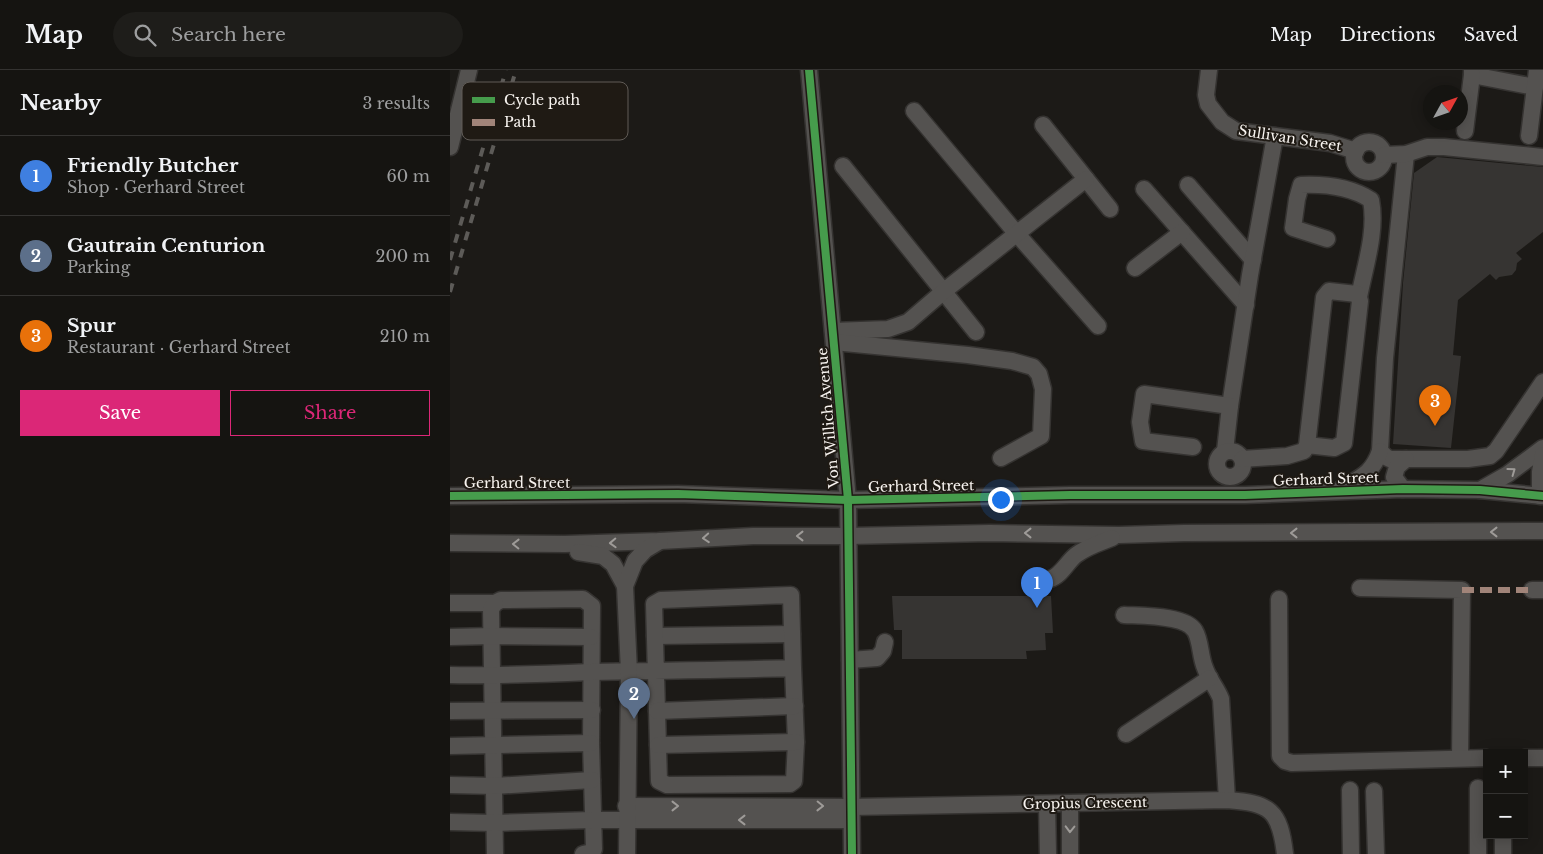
<!DOCTYPE html>
<meta charset="utf-8">
<style>
body{margin:0;font-family:"Libre Baskerville",serif;background:#1e1d1a;color:#f1f3f6}
.controls{position:absolute;right:15px;bottom:15px;display:grid;overflow:hidden;border-radius:0px;box-shadow:0 2px 12px #0003}
.controls button{width:45px;height:45px;display:grid;place-items:center;padding:0;border:0;border-bottom:1px solid #343331;background:#151411;color:#f1f3f6;font:25px sans-serif}
.compass{position:absolute;left:973px;top:15px;width:45px;height:45px;border-radius:50%;background:#151411;box-shadow:0 2px 12px #0003;rotate:50deg}
.you{position:absolute;left:550px;top:429px;width:18px;height:18px;margin:-12px;border:4px solid #fff;border-radius:50%;background:#1a73e8;box-shadow:0 0 0 8px #1a73e833}
.badge{display:grid;place-items:center;width:32px;height:32px;border-radius:50%;background:#db2777;color:#fff;font-size:16px;font-weight:700}
.pin{position:absolute;translate:-50% -41px;filter:drop-shadow(0 1px 2px #0008)}
.pin::after{content:'';position:absolute;top:26px;width:18px;height:15px;background:inherit;clip-path:polygon(0 0,100% 0,50% 100%)}
.list{margin:0;padding:0;list-style:none}
h2{display:flex;justify-content:space-between;align-items:center;height:65px;margin:0;padding:0 20px;font-size:21px}
h2 small{font-size:16px;font-weight:400;color:#9d9e9f}
.list li{display:grid;grid-template-columns:32px 1fr auto;gap:15px;align-items:center;box-sizing:border-box;height:80px;padding:0 20px;border-top:1px solid #343331}
.list b{display:block;font-size:19px;white-space:nowrap}
.list p{margin:0;font-size:16px;white-space:nowrap;color:#9d9e9f}
.list em{font-size:16px;font-style:normal;color:#9d9e9f}
.actions{display:flex;gap:10px;padding:15px 20px}
.actions a{flex:1;padding:11px 0;border:1px solid #db2777;border-radius:0px;text-align:center;font-size:18px;color:#db2777}
.actions .main{background:#db2777;color:#fff}
.icon{flex:none;width:28px;height:28px;fill:none;stroke:currentColor;stroke-width:2;stroke-linecap:round;stroke-linejoin:round}
.map{position:relative;flex:none;width:1093px;height:784px;overflow:hidden}
header{display:flex;align-items:center;gap:30px;box-sizing:border-box;height:70px;padding:0 25px;background:#151411;border-bottom:1px solid #343331}
header strong{font-size:24px}
nav{display:flex;gap:28px;margin-inline-start:auto;font-size:18px}
.search{width:350px;height:45px;background:#1e1d1a;display:flex;align-items:center;gap:12px;box-sizing:border-box;padding:0 18px;border-radius:28px;color:#9d9e9f;font-size:19px}
main{display:flex}
aside{flex:1;background:#151411}
.map>svg:first-child{display:block}
.building{fill:#363432}
.lines{fill:none;stroke-linecap:round;stroke-linejoin:round}
.minor-casing{stroke:#353331;stroke-width:19}
.minor{stroke:#545250;stroke-width:16}
.rail{stroke:#5d5b58;stroke-width:4;stroke-dasharray:9 9;stroke-linecap:butt}
.quiet{stroke:#a18479;stroke-width:6;stroke-dasharray:12 6;stroke-linecap:butt}
.cycleway-casing{stroke:#1f1a14;stroke-width:11}
.cycleway{stroke:#469c4c;stroke-width:8}
.oneway{stroke:#9e9b98}
.labels{text-anchor:middle;stroke-width:4;stroke-linejoin:round;paint-order:stroke}
.street-label{font-size:14px;fill:#f8f4f0;stroke:#1f1a14}
.key{fill:#1f1a14;stroke:#605b56;stroke-width:1}
.key-label{font-size:14px;fill:#f8f4f0}
</style>
<header>
<strong>Map</strong>
<div class="search"><svg class="icon" aria-label="search" viewBox="0 0 24 24"><circle cx="10" cy="10" r="6"/><path d="M15 15l6 6"/></svg>Search here</div>
<nav><a>Map</a><a>Directions</a><a>Saved</a></nav>
</header>
<main>
<aside>
<h2>Nearby<small>3 results</small></h2>
<ul class="list">
<li><span class="badge" style="background:#3f7fe0">1</span><div><b>Friendly Butcher</b><p>Shop · Gerhard Street</p></div><em>60 m</em></li>
<li><span class="badge" style="background:#5c6f8a">2</span><div><b>Gautrain Centurion</b><p>Parking</p></div><em>200 m</em></li>
<li><span class="badge" style="background:#e8710a">3</span><div><b>Spur</b><p>Restaurant · Gerhard Street</p></div><em>210 m</em></li>
</ul>
<div class="actions"><a class="main">Save</a><a>Share</a></div>
</aside>
<div class="map">
<svg width="1093" height="784" viewBox="0 0 1093 784">
<rect width="100%" height="100%" fill="#1c1a17"/>
<g class="building">
<polygon points="987,87 1093,97 1093,162 1066,183 1072,189 1067,193 1066,200 1062,205 1049,207 1046,210 1040,204 1008,230 1003,285 1011,286 1001,378 943,374 953,213 964,103"/>
<polygon points="442,526 601,526 603,563 595,563 596,580 576,581 577,589 452,589 452,560 444,560"/>
</g>
<g class="lines">
<g class="minor-casing">
<g id="minor">
<polyline points="359,0 398,430 402,784"/>
<polyline points="759,0 756,25 758,34 772,52 786,61 880,73 906,81"/>
<polyline points="1022,0 1022,5 1085,17"/>
<polyline points="464,41 567,164 648,256"/>
<polyline points="593,55 660,139"/>
<polyline points="1015,61 1022,5"/>
<polyline points="1079,66 1087,0"/>
<circle cx="919" cy="87" r="15"/>
<polyline points="0,77 19,0"/>
<polyline points="956,84 935,288 930,381 936,387 940,389 1018,389 1040,386 1046,381 1093,312"/>
<polyline points="934,85 956,84 977,77 994,77 1093,87"/>
<polyline points="393,96 526,262"/>
<polyline points="738,115 803,190"/>
<polyline points="694,119 796,235"/>
<path d="M877,169l-34,-11 4,-29 4,-14c24,-1 50,2 70,15 6,31 -6,66 -12,97"/>
<polyline points="685,198 732,162"/>
<polyline points="383,261 438,259 458,252 494,221 636,109"/>
<polyline points="384,272 518,285 562,291 583,297 589,304 593,319 591,366 551,388"/>
<polyline points="780,336 800,205 825,66"/>
<polyline points="743,377 693,371 690,352 694,324 780,336 775,381"/>
<circle cx="780" cy="394" r="13"/>
<polyline points="792,389 837,386 854,381 857,375 874,227 879,221 907,224 910,231 894,373 884,378 857,375"/>
<path d="M891,419c20,-12 31,-15 39,-38"/>
<polyline points="953,419 944,407 947,397 956,389"/>
<polyline points="1030,420 1058,404 1093,378"/>
<polyline points="0,426 228,424 398,430 620,425 795,425 953,419 1030,420 1093,426"/>
<polyline points="1090,426 1090,402 1093,385"/>
<polyline points="0,473 115,474 210,471 303,466 398,466 540,463 669,465 734,463 1093,461"/>
<polyline points="128,482 153,486 163,494 175,516"/>
<path d="M600,509c11,-3 17,-17 26,-24 10,-8 23,-12 36,-17"/>
<polyline points="910,518 1012,520 1010,688"/>
<polyline points="1082,520 1093,520"/>
<polyline points="829,529 830,686 835,691 842,693 1037,688"/>
<polyline points="0,533 45,533 51,530 133,529 142,536 141,673 144,779 142,782 133,784"/>
<polyline points="45,533 41,539 45,784"/>
<path d="M674,545c18,1 62,0 71,16 6,10 5,26 10,37 4,12 12,20 16,31l6,101"/>
<polyline points="205,566 342,564"/>
<polyline points="0,567 42,566 141,567"/>
<polyline points="400,590 427,588 433,581 435,572"/>
<path d="M0,605c47,1 94,-1 141,-3 68,-1 135,-2 202,-4l3,74 -2,39 -4,3 -123,1 -8,-4 -5,-177 7,-4 130,-5 2,73"/>
<polyline points="0,641 142,640"/>
<polyline points="207,641 345,636"/>
<polyline points="676,664 760,608"/>
<polyline points="208,675 346,672"/>
<polyline points="0,676 141,673"/>
<polyline points="1074,688 1093,688"/>
<polyline points="0,715 45,716 142,710"/>
<polyline points="1028,718 1028,784"/>
<polyline points="900,720 901,784"/>
<polyline points="924,721 926,784"/>
<polyline points="597,734 598,784"/>
<path d="M176,736l225,1 376,-7c43,3 53,10 58,54"/>
<polyline points="0,752 45,753 142,750 401,750"/>
<polyline points="1053,765 1053,784"/>
<polyline points="177,784 179,602 175,516 185,491 195,480 210,471"/>
<polyline points="620,784 620,734"/>
</g>
</g>
<use href="#minor" class="minor"/>
<g class="rail">
<polyline points="0,190 56,0"/>
<polyline points="0,222 66,0"/>
</g>
<polyline class="quiet" points="1012,520 1082,520"/>
<g class="cycleway-casing">
<g id="cycleway">
<polyline points="359,0 398,430 402,784"/>
<polyline points="0,426 228,424 398,430 620,425 795,425 953,419 1030,420 1093,426"/>
</g>
</g>
<use href="#cycleway" class="cycleway"/>
</g>
<defs><path id="oneway-chevron" d="M-2-3.5L2.5 0L-2 3.5" fill="none" stroke-width="1.6" stroke-linecap="round" stroke-linejoin="round" transform="scale(1.25)"/></defs>
<g class="oneway">
<use href="#oneway-chevron" transform="translate(1062 401) rotate(-36)"/>
<use href="#oneway-chevron" transform="translate(1044 462) rotate(180)"/>
<use href="#oneway-chevron" transform="translate(578 463) rotate(-180)"/>
<use href="#oneway-chevron" transform="translate(844 463) rotate(180)"/>
<use href="#oneway-chevron" transform="translate(350 466) rotate(-180)"/>
<use href="#oneway-chevron" transform="translate(256 468) rotate(176)"/>
<use href="#oneway-chevron" transform="translate(163 473) rotate(178)"/>
<use href="#oneway-chevron" transform="translate(66 474) rotate(-179)"/>
<use href="#oneway-chevron" transform="translate(225 736)"/>
<use href="#oneway-chevron" transform="translate(370 736) rotate(1)"/>
<use href="#oneway-chevron" transform="translate(292 750) rotate(-180)"/>
<use href="#oneway-chevron" transform="translate(620 759) rotate(91)"/>
</g>
<g class="labels">
<g class="street-label">
<text transform="translate(840 68) rotate(9)" y="5">Sullivan Street</text>
<text transform="translate(378 348) rotate(-95)" y="5">Von Willich Avenue</text>
<text transform="translate(876 409) rotate(-2)" y="5">Gerhard Street</text>
<text x="67" y="418">Gerhard Street</text>
<text transform="translate(471 416) rotate(-1)" y="5">Gerhard Street</text>
<text transform="translate(635 733) rotate(-1)" y="5">Gropius Crescent</text>
</g>
</g>
<rect x="12" y="12" width="166" height="58" rx="8" class="key"/>
<rect x="22" y="27" width="23" height="6" fill="#469c4c"/>
<rect x="22" y="49" width="23" height="7" fill="#a18479"/>
<g class="key-label">
<text x="54" y="35">Cycle path</text>
<text x="54" y="57">Path</text>
</g>
</svg>
<div class="controls">
<button>+</button>
<button>−</button>
</div>
<svg class="compass" viewBox="-18 -18 36 36"><path d="M0-13l5 13h-10z" fill="#e53935"/><path d="M0 13l5-13h-10z" fill="#9d9e9f"/></svg>
<div class="you"></div>
<div class="pin badge" style="left:587px;top:538px;background:#3f7fe0">1</div>
<div class="pin badge" style="left:184px;top:649px;background:#5c6f8a">2</div>
<div class="pin badge" style="left:985px;top:356px;background:#e8710a">3</div>
</div>
</main>
